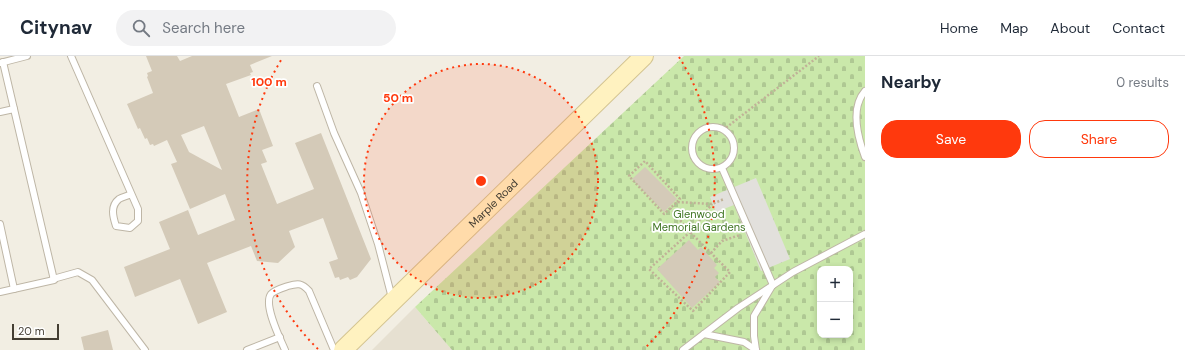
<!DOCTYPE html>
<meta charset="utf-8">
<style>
body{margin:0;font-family:"DM Sans",sans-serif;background:#f2f2f3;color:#1f2937}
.controls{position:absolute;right:12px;bottom:12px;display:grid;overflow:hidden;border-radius:8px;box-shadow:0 2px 6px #0003}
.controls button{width:36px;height:36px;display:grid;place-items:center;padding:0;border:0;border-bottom:1px solid #e0e1e3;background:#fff;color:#1f2937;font:20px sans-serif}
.scale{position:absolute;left:12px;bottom:10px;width:47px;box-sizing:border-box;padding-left:4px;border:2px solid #443e33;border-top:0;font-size:11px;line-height:14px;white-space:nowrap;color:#443e33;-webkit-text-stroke:3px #fff;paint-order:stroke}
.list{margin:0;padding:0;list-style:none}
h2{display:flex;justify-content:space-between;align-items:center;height:52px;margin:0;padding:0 16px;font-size:17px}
h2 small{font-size:13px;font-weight:400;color:#747a83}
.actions{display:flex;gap:8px;padding:12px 16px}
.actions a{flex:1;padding:9px 0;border:1px solid #ff390d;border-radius:16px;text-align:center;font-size:14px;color:#ff390d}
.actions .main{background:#ff390d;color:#fff}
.icon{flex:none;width:22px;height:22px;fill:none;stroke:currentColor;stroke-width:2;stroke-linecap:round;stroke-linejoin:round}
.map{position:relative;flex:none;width:865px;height:294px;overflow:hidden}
header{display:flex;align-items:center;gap:24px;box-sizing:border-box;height:56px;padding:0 20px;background:#fff;border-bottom:1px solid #e0e1e3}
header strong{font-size:19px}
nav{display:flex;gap:22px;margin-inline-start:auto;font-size:14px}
.search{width:280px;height:36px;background:#f2f2f3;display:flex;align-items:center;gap:10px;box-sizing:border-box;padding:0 14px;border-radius:22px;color:#747a83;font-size:15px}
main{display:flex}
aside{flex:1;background:#fff}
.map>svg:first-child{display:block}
.residential{fill:#e6e0d1}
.cemetery{fill:url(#cemetery-stones);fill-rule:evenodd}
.parking{fill:#e2e0dc}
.building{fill:#d4cab8;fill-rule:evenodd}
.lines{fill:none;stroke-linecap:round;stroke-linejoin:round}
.lane-casing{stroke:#beb6a6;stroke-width:8}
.secondary-casing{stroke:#d4c491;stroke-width:20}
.path{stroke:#c0b297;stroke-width:2.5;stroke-dasharray:2 2;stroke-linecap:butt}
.lane{stroke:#fff;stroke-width:6}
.secondary{stroke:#fff2c0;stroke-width:18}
.ring{fill:none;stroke:#ff390d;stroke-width:2;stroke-dasharray:2 4}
.labels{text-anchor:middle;stroke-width:3.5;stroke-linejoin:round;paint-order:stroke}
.street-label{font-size:11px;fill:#443e33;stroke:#fff}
.park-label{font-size:11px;fill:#427726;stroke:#fff}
.centre{fill:#ff390d;stroke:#fff;stroke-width:2}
.ring-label{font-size:12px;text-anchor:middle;font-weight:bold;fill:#ff390d;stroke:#fff;stroke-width:3.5;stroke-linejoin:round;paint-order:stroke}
</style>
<header>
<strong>Citynav</strong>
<div class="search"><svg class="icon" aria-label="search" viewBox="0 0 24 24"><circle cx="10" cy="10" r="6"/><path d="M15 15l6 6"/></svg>Search here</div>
<nav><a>Home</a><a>Map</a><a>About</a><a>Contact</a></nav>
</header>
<main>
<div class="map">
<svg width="865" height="294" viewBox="0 0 865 294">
<defs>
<pattern id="cemetery-stones" width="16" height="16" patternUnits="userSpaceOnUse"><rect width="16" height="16" fill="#cae8aa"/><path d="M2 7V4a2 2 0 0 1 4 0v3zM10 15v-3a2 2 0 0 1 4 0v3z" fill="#afc893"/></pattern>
</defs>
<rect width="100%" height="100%" fill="#f2eee3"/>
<polygon class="residential" points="415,251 452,294 372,294"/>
<path class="cemetery" d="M684,0h181v294h-413l-37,-43zM820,213h30v66h-30z"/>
<polygon class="parking" points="756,122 790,203 761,215 734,149 716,156 710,141"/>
<g class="building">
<path d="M146,0h31l3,5 12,-5h80l-22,9 3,7 -3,1 1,2 -25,9 13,33 20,-8 14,37 -11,4 5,12 -6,2 16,40 37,-15 -19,-46 26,-10 50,126 -14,18 -7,3 -2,-3 -8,3 -1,-3 -4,1 -6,-16 9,-3 -15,-41 -34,13 6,16 -17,16 -21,-2 -6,-15 -44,17 20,49 -29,12 -18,-45 -45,18 -11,-30 46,-18 -11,-27 29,-12 10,25 37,-15 -10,-26 -35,15 -19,-45 6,-2 -10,-22 -13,6 -1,-2 -3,1 -3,-7 -2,1 -5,-11 -2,1 -11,-25 26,-11 -6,-16 1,-1 -1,-3 5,-2zM204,70l18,44 -33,-18 -8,-17z"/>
<polygon points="645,111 677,143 664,156 632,123"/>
<polygon points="689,184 698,194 701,191 717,209 714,212 719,217 715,221 720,226 692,252 657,213"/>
<polygon points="108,274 113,294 84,294 81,281"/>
</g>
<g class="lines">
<g class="lane-casing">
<g id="lane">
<path d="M71,0l67,153v12l-8,7 -14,-2c-3,-9 -6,-20 3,-27 3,-2 9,-3 12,-5"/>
<polyline points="0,7 27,0"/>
<polyline points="317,30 334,77 361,137 378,188 392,242"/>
<path d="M865,35c-15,17 -7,47 0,66"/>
<polyline points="0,56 14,53"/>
<circle cx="713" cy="92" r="21"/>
<polyline points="722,112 773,229"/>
<polyline points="0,168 14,233"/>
<polyline points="53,223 78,216 92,224 145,294"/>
<polyline points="0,236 54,224 3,6"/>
<polyline points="704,278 744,286 756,294"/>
<polyline points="247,294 280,281"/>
<path d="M285,294c-5,-12 -22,-45 -14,-56 4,-4 11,-6 17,-8 10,-3 14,-3 21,5l25,59"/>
<polyline points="683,294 738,252 793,216 865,178"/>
<polyline points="756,294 754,280 754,260 772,230"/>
</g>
</g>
<g class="secondary-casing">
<g id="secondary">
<path id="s1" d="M343,294l301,-294"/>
</g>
</g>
<g class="path">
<polyline points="723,74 819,0"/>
<polyline points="677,146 680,143 645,105 629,120 664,158 677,146 712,148 724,143"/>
<polyline points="670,152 690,176 730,216 693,255 649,213 690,176 712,148"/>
<polyline points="711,197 722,185 740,179"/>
</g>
<use href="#lane" class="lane"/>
<use href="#secondary" class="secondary"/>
</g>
<circle cx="481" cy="125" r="117" fill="#ff390d" fill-opacity=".12"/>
<g class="ring">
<circle cx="481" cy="125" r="117"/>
<path d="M318 293A234 234 0 0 1 283 1M679 1A234 234 0 0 1 644 293"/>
</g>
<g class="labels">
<g class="street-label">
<text dy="4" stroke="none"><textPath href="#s1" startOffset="210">Marple Road</textPath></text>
</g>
<g class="park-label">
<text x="699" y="162">Glenwood<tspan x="699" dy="13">Memorial Gardens</tspan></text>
</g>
</g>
<circle cx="481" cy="125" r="6" class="centre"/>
<g class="ring-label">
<text x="269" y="30">100 m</text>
<text x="398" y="46">50 m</text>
</g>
</svg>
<div class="controls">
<button>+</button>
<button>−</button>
</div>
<div class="scale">20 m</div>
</div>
<aside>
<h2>Nearby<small>0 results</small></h2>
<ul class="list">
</ul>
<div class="actions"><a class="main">Save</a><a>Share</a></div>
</aside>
</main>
